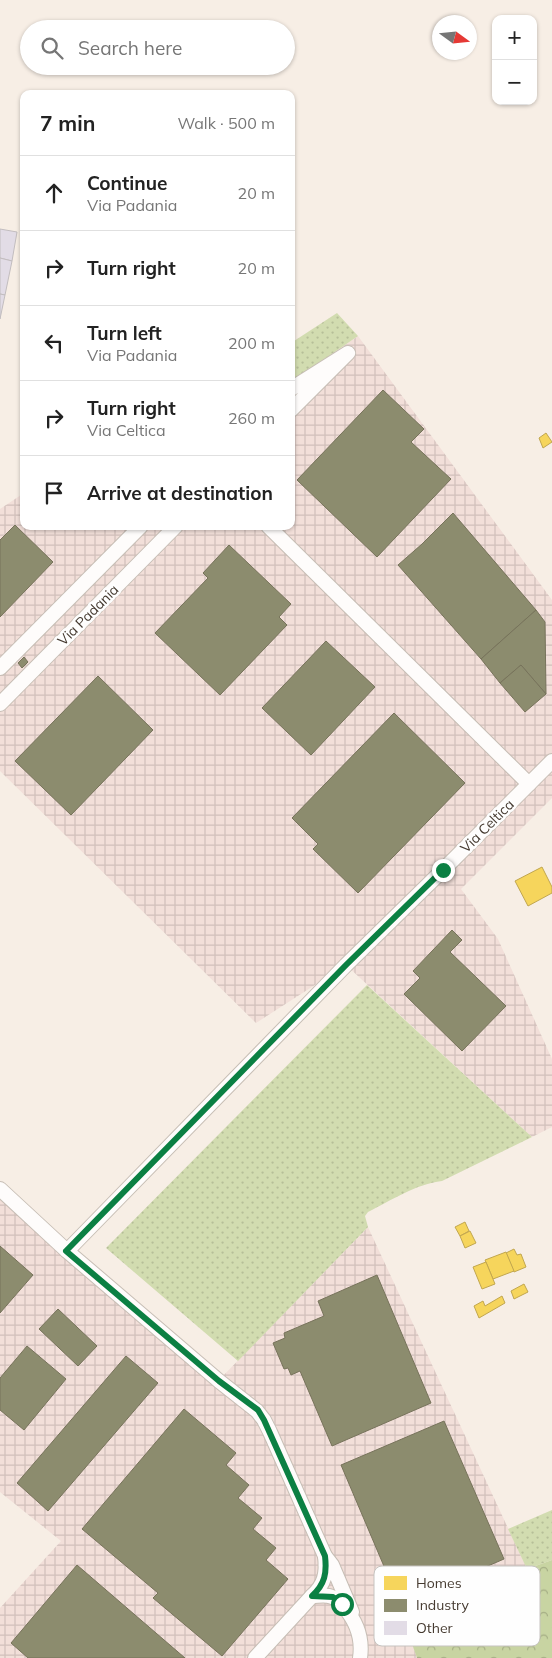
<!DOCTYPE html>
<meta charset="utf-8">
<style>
body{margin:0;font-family:Mulish,sans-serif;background:#f2f2f2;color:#222}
.controls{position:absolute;right:15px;top:15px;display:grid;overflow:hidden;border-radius:10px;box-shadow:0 1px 4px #0004}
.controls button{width:45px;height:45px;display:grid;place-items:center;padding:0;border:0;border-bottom:1px solid #e0e0e0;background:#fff;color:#222;font:25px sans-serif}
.compass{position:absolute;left:432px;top:15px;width:45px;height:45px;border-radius:50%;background:#fff;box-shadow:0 1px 4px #0004;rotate:105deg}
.stop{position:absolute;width:15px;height:15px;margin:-11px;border:4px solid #0b8043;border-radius:50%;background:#fff}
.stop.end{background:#0b8043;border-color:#fff;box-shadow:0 1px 5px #0008}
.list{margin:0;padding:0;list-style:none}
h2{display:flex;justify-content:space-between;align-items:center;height:65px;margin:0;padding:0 20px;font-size:21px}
h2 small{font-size:16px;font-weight:400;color:#767676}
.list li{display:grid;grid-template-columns:32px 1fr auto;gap:15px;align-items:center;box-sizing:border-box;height:75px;padding:0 20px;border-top:1px solid #e0e0e0}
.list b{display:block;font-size:19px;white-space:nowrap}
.list p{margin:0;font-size:16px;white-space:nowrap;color:#767676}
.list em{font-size:16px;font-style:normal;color:#767676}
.icon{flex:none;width:28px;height:28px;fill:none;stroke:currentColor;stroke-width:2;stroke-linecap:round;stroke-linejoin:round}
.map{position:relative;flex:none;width:552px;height:1658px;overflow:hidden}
.search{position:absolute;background:#fff;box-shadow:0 1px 4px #0004;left:20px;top:20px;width:275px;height:55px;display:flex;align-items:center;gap:12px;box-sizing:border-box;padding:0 18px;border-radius:28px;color:#767676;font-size:19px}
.panel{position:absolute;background:#fff;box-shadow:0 1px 4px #0004;left:20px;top:90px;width:275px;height:440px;border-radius:10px}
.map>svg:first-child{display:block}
.industrial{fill:url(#industrial-grid)}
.green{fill:url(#green-dots)}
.forest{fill:url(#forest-crowns)}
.homes{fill:#f6d55c;stroke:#c1a64f}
.industry{fill:#8c8c6e;stroke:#77735b}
.building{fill:#e2dce6;stroke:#c2bdbf}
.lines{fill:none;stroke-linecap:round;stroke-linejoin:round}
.minor-casing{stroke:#c7beb5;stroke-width:16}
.minor{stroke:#fefcfb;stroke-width:14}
.route{stroke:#0b8043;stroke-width:6}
.labels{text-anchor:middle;stroke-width:5;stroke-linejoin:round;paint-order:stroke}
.street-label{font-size:14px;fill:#453a30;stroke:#fefefe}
.key{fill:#fefefe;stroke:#c6c3c0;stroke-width:1}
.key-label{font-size:14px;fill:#453a30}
</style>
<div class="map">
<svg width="552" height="1658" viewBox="0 0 552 1658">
<defs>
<pattern id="industrial-grid" width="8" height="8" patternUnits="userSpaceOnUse" patternTransform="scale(1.25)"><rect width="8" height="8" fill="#f2dfd9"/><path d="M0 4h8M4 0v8" fill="none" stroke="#d1c0bb"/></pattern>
<pattern id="green-dots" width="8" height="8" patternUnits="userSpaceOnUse" patternTransform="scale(1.25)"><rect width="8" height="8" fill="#d2dcb0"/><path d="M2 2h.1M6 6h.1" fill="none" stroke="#b6be98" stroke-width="1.8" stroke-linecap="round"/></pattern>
<pattern id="forest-crowns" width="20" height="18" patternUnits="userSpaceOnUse" patternTransform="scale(1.25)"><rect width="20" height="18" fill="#c8d4a2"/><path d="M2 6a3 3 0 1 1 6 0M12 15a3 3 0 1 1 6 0" fill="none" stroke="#a4ad84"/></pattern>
</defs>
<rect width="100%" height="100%" fill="#f7eee5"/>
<g class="industrial">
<polygon points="358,336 552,600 552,798 461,889 498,939 552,1059 552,1127 532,1137 346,965 256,1023 0,771 0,509 24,493 24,526 291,526 291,382"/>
<polygon points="0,1189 219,1380 368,1227 527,1569 407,1627 417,1658 0,1658 0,1608 61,1541 0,1492"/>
</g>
<g class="green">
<polygon points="337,313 358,336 291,382 291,343"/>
<path d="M367,985l165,152 -90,44c-26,3 -50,19 -74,31l-3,4 3,11 -130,134 -132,-113z"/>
<polygon points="552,1510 552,1560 527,1569 508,1529"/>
</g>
<polygon class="forest" points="552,1560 552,1658 417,1658 406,1627 527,1569"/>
<g class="homes">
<polygon points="546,433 552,442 543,448 539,438"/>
<polygon points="542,867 552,887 552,893 528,906 515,881"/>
<polygon points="465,1222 469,1231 460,1236 455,1227"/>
<polygon points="470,1231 476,1243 465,1248 460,1236"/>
<polygon points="514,1249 517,1255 521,1254 526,1267 514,1272 506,1253"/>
<polygon points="506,1252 514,1271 493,1279 485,1260"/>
<polygon points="486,1262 495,1284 482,1289 473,1267"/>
<polygon points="524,1284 528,1292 514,1299 511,1291"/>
<polygon points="502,1296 505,1303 479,1318 474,1306 483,1301 485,1306"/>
</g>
<g class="industry">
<polygon points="383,390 424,429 411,442 451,479 377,557 297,480"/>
<polygon points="453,513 536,610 481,659 398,565 422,544"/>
<polygon points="15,525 53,562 0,617 0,540"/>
<polygon points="229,545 291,604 279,617 287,625 220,695 155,633 208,578 203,573"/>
<polygon points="536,610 545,622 546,694 521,665 500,683 481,659"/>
<polygon points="326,641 375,687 311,755 262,708"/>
<polygon points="24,657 28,662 22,668 18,663"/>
<polygon points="521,665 546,694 525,712 500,683"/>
<polygon points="98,676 153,730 71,815 15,761"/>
<polygon points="394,713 465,783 358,893 313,849 318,844 292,818"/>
<polygon points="452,930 462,940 450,952 506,1006 462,1051 404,994 420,978 413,971"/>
<polygon points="0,1246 33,1275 0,1313"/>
<polygon points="377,1275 431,1403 332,1446 300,1371 291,1375 288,1368 284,1369 273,1343 285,1338 284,1333 324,1316 318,1301"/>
<polygon points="58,1309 97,1346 78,1366 39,1329"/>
<polygon points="27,1346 66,1379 24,1430 0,1410 0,1378"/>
<polygon points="126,1356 158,1383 48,1511 17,1483"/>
<polygon points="184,1409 236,1453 226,1465 249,1485 238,1498 262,1518 253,1529 276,1548 266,1560 288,1579 222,1656 153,1598 158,1593 82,1529"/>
<polygon points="444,1421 504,1559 400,1604 341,1465"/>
<polygon points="77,1565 185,1658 28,1658 11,1643"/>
</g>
<g class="building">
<polygon points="0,229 17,232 12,261 0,258"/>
<polygon points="0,258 12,261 5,295 0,294"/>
<polygon points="0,294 5,295 0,319"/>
</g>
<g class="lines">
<g class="minor-casing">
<g id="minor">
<polyline points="291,389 348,353 291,410"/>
<polyline points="268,526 529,784"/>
<polyline points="0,668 141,526"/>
<polyline points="0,704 176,526"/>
<polyline points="0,1189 67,1251 219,1381 257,1411 264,1420 270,1432 325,1556"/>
<polyline points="67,1251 346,965 443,870 552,761"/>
<path d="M312,1596c13,-12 15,-23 13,-40l7,9 20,47"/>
<path d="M255,1658l57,-62c7,0 14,-2 20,1 4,1 9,7 12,10 13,15 19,31 16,51"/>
</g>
</g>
<use href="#minor" class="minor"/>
</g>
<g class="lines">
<path class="route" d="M342,1604l-9,-7 -21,-1c13,-12 15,-23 13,-40l-61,-136 -6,-10 -39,-29 -153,-130 280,-286 97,-95"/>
</g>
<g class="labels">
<g class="street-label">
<text transform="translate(88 615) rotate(-45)" y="5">Via Padania</text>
<text transform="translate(487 826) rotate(-45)" y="5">Via Celtica</text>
</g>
</g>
<rect x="374" y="1566" width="166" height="80" rx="8" class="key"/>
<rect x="384" y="1576" width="23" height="14" fill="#f6d55c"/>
<rect x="384" y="1599" width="23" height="13" fill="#8c8c6e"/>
<rect x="384" y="1621" width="23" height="14" fill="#e2dce6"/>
<g class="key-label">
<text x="416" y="1588">Homes</text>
<text x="416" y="1610">Industry</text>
<text x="416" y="1633">Other</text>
</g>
</svg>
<div class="controls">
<button>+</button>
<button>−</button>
</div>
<svg class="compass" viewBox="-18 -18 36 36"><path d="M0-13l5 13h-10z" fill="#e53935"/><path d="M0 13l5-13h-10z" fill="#767676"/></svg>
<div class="stop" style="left:342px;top:1604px"></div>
<div class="stop end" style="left:443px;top:870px"></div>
<div class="search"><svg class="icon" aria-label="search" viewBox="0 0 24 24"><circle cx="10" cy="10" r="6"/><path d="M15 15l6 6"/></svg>Search here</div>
<section class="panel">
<h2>7 min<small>Walk · 500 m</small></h2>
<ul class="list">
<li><svg class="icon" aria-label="ahead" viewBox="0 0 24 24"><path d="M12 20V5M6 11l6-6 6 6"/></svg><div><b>Continue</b><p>Via Padania</p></div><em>20 m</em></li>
<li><svg class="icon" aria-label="right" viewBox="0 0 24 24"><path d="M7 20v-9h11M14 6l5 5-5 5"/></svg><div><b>Turn right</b></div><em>20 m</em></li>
<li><svg class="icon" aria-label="left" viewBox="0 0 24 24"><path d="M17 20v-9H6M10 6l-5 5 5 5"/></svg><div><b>Turn left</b><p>Via Padania</p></div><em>200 m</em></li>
<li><svg class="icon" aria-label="right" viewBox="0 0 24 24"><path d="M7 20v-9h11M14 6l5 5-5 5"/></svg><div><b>Turn right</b><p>Via Celtica</p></div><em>260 m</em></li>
<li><svg class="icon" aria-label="arrive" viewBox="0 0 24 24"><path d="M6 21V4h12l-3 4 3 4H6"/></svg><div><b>Arrive at destination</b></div></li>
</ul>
</section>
</div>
